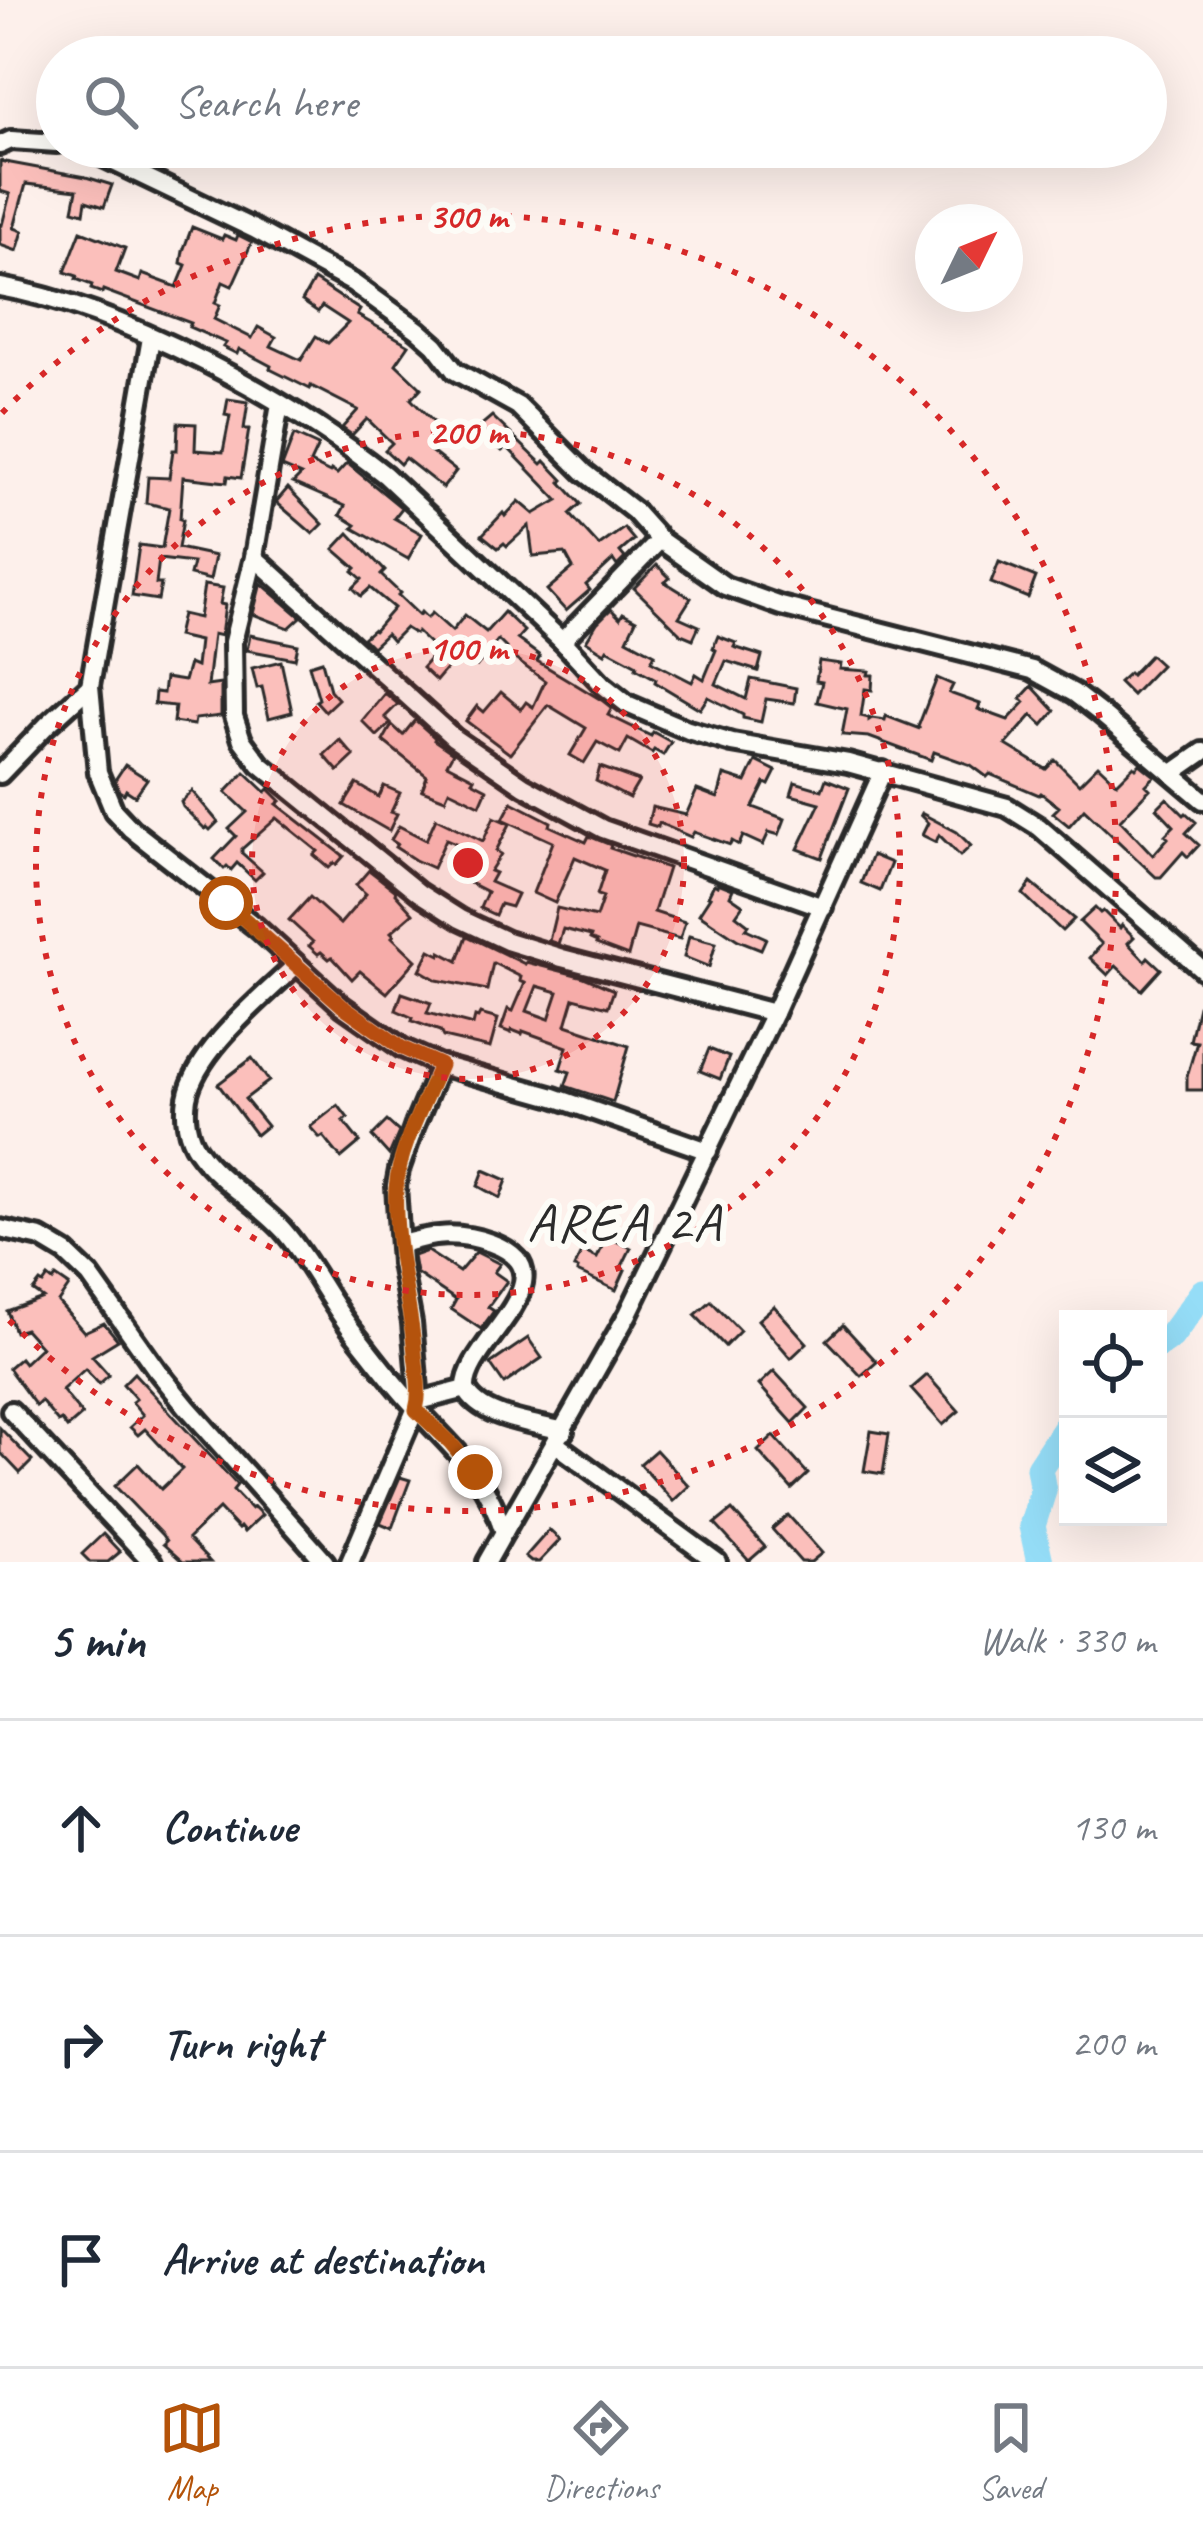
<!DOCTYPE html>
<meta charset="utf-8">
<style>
body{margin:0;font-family:Caveat,sans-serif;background:#f2f2f3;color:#1f2937}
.controls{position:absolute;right:36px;bottom:36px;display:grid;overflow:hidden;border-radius:0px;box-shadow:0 12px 48px #0002}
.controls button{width:108px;height:108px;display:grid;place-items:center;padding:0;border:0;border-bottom:3px solid #e0e1e3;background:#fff;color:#1f2937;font:60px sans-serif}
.compass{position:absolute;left:915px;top:204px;width:108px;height:108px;border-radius:50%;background:#fff;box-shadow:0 12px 48px #0002;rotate:47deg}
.stop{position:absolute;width:36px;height:36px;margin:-27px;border:9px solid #b45309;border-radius:50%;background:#fff}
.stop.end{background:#b45309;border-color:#fff;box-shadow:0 3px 12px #0008}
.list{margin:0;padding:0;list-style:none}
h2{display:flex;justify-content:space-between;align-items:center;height:156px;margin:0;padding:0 48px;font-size:51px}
h2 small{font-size:39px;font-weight:400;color:#747a83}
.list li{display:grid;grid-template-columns:78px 1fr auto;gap:36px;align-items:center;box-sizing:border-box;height:216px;padding:0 48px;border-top:3px solid #e0e1e3}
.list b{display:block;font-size:45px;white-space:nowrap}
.list em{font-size:39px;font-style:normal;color:#747a83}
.icon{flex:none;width:66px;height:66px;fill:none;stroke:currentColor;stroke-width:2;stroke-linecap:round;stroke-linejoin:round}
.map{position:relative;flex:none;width:1203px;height:1562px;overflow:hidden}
.search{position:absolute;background:#fff;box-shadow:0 12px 48px #0002;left:36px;right:36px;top:36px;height:132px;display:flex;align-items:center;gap:30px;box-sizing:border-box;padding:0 42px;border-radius:66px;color:#747a83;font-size:45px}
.sheet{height:804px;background:#fff}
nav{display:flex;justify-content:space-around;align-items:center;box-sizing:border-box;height:168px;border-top:3px solid #e0e1e3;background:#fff;font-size:33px;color:#747a83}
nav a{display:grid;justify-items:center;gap:6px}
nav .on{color:#b45309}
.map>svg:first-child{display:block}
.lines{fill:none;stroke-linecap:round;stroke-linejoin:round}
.river{stroke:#95ddf7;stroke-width:27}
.building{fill:#fbbfbb;stroke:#2b2b2b;stroke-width:3;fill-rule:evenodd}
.minor-casing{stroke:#2b2b2b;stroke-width:26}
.minor{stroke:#fdfcf7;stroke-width:16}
.route{stroke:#b45309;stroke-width:15}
.ring{fill:none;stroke:#d62828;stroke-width:6;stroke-dasharray:6 12}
.labels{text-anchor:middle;stroke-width:12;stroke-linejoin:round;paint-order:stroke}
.quarter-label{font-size:54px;letter-spacing:3px;fill:#2b2b2b;stroke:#fdfcf7}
.centre{fill:#d62828;stroke:#fdfcf7;stroke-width:6}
.ring-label{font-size:36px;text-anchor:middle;font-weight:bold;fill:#d62828;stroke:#fdfcf7;stroke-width:12;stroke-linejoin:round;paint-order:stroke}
</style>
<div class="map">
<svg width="1203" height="1562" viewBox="0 0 1203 1562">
<rect width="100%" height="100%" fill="#fdf0eb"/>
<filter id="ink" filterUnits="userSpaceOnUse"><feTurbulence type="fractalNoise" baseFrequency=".00833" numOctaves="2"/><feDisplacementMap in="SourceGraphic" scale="24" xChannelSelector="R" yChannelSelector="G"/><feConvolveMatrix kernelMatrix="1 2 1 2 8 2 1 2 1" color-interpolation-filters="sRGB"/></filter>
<g filter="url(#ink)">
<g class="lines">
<g class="river">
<polyline points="1158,1345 1171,1336 1203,1292"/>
<polyline points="1040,1562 1032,1526 1043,1491 1039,1468 1068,1424"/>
</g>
</g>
<g class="building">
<polygon points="0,161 86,177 112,185 104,207 86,201 84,213 73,210 77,190 26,184 14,228 23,231 17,251 0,245 0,224 2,225 10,194 0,191"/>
<polygon points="192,227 222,239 224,235 236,240 238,235 252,242 232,286 223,282 215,303 220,305 214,319 252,338 258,327 276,337 271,346 301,360 316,336 328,343 348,323 322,306 318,312 302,301 314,280 360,310 357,315 409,345 396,364 421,388 411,399 444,433 428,449 456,471 443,488 405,458 400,464 385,450 392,443 367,419 352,435 342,428 358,410 311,386 310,389 270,369 271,366 239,349 237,354 223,347 226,343 189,327 191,323 103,290 102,293 91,289 92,285 76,279 77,276 65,272 81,231 125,248 116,272 140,281 142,274 177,287 186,265 181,263 183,251"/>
<polygon points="228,399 248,402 244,429 249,429 241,478 228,476 227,482 183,477 180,519 183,520 178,548 215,556 210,580 190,575 193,563 159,559 156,584 161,584 158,600 132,596 139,545 162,548 169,508 146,503 148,477 169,478 173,450 177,450 178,423 196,424 195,450 223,452 230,416 225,415"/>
<polygon points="492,416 542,464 545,461 563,480 561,482 581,504 570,514 599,546 624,528 634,540 620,552 625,558 617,566 613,560 586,585 590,590 566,611 547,590 573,568 565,553 533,556 529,526 507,546 504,543 498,548 482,535 503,513 505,516 519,501 534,514 558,500 507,447 502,451 479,427"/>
<polygon points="294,435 318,446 310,463 330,473 331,470 337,474 347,463 402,508 394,518 422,534 408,559 353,528 356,525 340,515 345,506 293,483 301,475 282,467"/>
<polygon points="288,488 323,524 313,534 276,502"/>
<polygon points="349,533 385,571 381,575 400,593 398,595 419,615 421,612 427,618 432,613 452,631 465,615 486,632 504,612 524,631 517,639 540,656 537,661 603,701 612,708 608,715 651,736 653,732 671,742 663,755 654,750 652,753 628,739 620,754 597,742 584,763 570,755 586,728 548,705 510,754 466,721 477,706 484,712 501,692 521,709 526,702 533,707 545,681 504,651 506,648 498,640 477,666 462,650 436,681 422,668 437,651 417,632 415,634 405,628 392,641 386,634 372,647 363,638 372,630 374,631 394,608 370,588 361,596 353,588 362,579 353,571 356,568 334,549"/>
<polygon points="999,562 1036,577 1028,598 991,583"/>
<polygon points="657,565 670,578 665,582 691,598 679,617 699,626 693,639 681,634 634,588"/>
<polygon points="261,583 301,617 289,628 253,614"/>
<polygon points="204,585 223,588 220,604 225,605 221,636 213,634 207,686 221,684 221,716 195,719 194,725 173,722 175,706 154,704 155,692 163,693 165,678 184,681 189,664 196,667 199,641 177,636 182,614 199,618"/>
<polygon points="611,609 620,618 623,613 636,620 627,639 655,654 651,661 692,682 696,674 704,679 716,650 713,648 718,636 736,643 734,647 762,656 758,671 726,661 716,684 746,699 751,679 796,688 794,703 766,699 761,722 743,718 743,715 708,697 700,709 655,682 656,679 636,668 637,665 607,649 605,653 586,641 597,623"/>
<polygon points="250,635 298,645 295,659 247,650"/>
<polygon points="1150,655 1161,665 1132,695 1119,682 1129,673 1131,675"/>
<polygon points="281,661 292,712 269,718 262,687 257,688 252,668"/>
<polygon points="322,661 330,690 338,699 325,711 316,701 319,699 309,665"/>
<polygon points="819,661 841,664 840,669 869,671 868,675 873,675 872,690 865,689 861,716 869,718 869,720 872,718 885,720 886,716 920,729 918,727 937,678 953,685 949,693 980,704 978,709 1008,720 1025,702 1021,698 1032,686 1055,711 1043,725 1032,715 1006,745 1046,769 1055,760 1079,784 1098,765 1117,783 1134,766 1136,768 1140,764 1155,776 1146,785 1150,789 1120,820 1153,855 1168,838 1165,835 1174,826 1157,808 1167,798 1184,815 1186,813 1196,822 1186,833 1199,845 1188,857 1183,852 1161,877 1156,877 1084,809 1069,826 1053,813 1059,807 1041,793 1039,795 990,774 987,777 971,765 934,752 931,760 869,737 842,735 847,709 817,702 822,682 816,681"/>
<polygon points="385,693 398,704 385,717 391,723 377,736 362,721"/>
<polygon points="415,720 435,738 434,740 453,753 447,764 474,778 472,781 487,789 480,805 449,790 445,799 422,790 427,776 383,741 392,725 403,735"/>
<polygon points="340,740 354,756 338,771 324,755"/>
<polygon points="756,761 776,771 769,785 765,783 753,807 785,819 779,835 769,832 763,845 743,836 739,845 732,841 730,845 694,832 691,837 659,823 658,827 648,824 652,807 686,815 697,790 718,798 724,775 746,782"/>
<polygon points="125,765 147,779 135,796 126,790 124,794 119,791 115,780"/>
<polygon points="600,767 639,781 629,798 596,781"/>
<polygon points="245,772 266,792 269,789 281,801 277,804 344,856 336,865 334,863 329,868 314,855 318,851 277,818 242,849 242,853 263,872 255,880 237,863 231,870 227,866 224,869 214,859 236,836 229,829 247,812 226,792"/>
<polygon points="826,779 849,788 822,858 798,849 820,803 791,795 795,782 822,790"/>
<polygon points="357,784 379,797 384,786 400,793 391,812 397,814 389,831 344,805"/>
<polygon points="192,791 218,822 210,830 207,827 205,829 183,807 181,802"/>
<polygon points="512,802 551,822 550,826 586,842 589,836 611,845 610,848 668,868 654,912 685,922 680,939 636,927 628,956 596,944 597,942 590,939 591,936 563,929 558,944 549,941 557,908 596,917 603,897 597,895 605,870 575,857 555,903 533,893 553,842 503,819"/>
<polygon points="921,813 957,832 971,846 960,856 939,835 936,842 922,835 928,823 920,815"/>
<polygon points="494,817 510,824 496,851 501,854 490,871 495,873 490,882 517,894 511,907 500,904 495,915 480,908 487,892 464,880 478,853 446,839 433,868 415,860 395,847 397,844 391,840 399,826 426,840 436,818 483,841"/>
<polygon points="872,855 891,863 880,891 861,883"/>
<polygon points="369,870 396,891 395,893 413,913 391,932 394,935 392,937 416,960 387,993 360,971 352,979 332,957 329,959 321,952 318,954 309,946 313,942 289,920 310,897 340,924 366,894 356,885"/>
<polygon points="718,883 733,889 730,896 743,905 736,915 749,925 746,929 766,938 761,949 738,940 699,914 710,897 708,896 714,884 717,886"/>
<polygon points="1031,883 1074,919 1062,931 1023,894"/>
<polygon points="1095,908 1100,913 1103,911 1120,928 1122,925 1134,937 1128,943 1145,961 1148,957 1161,969 1142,990 1116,966 1108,975 1090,958 1102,944 1080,922"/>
<path d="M467,936l58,28 1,-2 58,15 30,13 -6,17 -34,-9 -8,27 63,21 -16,56 -48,-16 5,-14 -10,-3 7,-22 -44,-16 -1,3 -10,-4 -1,3 -10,-4 7,-20 5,2 12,-28 -5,-2 1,-4 -28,-14 -6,27 -50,-10 -17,-10 10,-20 10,5 1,-3 17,9zM537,986l21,6 -9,27 -22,-8z"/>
<polygon points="689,936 716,943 709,967 684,957"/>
<polygon points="402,993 431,1003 427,1013 473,1025 475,1017 478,1018 480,1014 498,1019 490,1048 443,1037 440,1031 412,1021 413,1018 396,1010"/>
<polygon points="1198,1006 1203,1006 1203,1090 1187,1090 1187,1076 1197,1042 1190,1041"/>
<polygon points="709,1049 729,1057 720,1079 700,1071"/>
<polygon points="252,1058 269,1081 245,1099 267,1126 256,1135 218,1084"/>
<polygon points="338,1105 348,1118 343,1121 360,1142 341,1158 323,1136 320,1138 310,1127"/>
<polygon points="387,1121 399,1132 389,1155 372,1136"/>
<polygon points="484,1170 507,1180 500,1198 478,1186"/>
<polygon points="607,1237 631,1248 621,1268 625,1270 616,1290 577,1272 578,1269 574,1268 582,1251 597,1258"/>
<polygon points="427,1251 459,1272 476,1252 500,1264 494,1272 507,1281 488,1307 494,1311 481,1329 451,1309 456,1300 416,1273 413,1256"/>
<polygon points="48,1277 53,1281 56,1277 69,1286 58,1302 84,1332 104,1323 118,1340 92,1356 109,1375 99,1384 85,1369 62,1390 82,1415 67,1428 61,1420 58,1422 41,1401 36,1406 8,1368 20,1358 24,1363 41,1347 25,1329 15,1332 7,1311 43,1298 33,1291 40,1282 43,1284"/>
<polygon points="711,1301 740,1331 725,1346 695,1315"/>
<polygon points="774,1306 807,1343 791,1358 758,1320"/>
<polygon points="843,1325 877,1362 861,1376 827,1340"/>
<polygon points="528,1338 542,1358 504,1384 490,1364"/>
<polygon points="774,1371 808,1408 793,1423 759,1385"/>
<polygon points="134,1373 237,1485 233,1490 251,1509 254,1507 262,1515 244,1532 240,1527 238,1529 219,1509 188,1539 210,1562 183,1562 163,1544 166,1541 162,1535 115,1486 138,1464 161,1489 182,1469 145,1429 138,1435 130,1427 143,1415 132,1402 136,1399 123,1384"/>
<polygon points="927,1375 959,1411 943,1425 911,1389"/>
<polygon points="0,1428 32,1461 20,1473 0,1452"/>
<polygon points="871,1431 889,1434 883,1474 864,1471"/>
<polygon points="774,1436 808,1474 792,1489 758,1451"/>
<polygon points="656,1450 689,1486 673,1501 640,1464"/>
<polygon points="400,1477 410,1480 392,1528 380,1523"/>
<polygon points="732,1510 765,1547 749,1561 715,1524"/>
<polygon points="788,1515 822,1553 811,1562 801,1562 772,1529"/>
<polygon points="549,1530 560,1540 539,1562 531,1562 525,1557"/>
<polygon points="103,1534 120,1552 108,1562 90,1562 82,1554"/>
</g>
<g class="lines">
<g class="minor-casing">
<g id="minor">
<polyline points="0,145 11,140 57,143"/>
<polyline points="76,147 93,152 254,229 353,283 418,330 435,345 455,371 518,406 584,472 634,511 660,540 725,586 781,606 1032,670 1074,693 1100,713 1203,800"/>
<path d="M0,287c121,21 289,112 385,188l177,166 41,44 24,19 61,26 44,13 116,20 159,44 32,20 164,143"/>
<polyline points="151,338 90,686 98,772 114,811 131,829 256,927 342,1006 402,1048 440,1065 554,1097 708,1151"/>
<polyline points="280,404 254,557 233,642 234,716 242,740 260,764 419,893 460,919 507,941 562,958 774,1013"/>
<polyline points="254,557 454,738 524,786 603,829 823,907"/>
<polyline points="562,641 660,540"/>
<polyline points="1173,773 1203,752"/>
<polyline points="0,774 47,725 90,686"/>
<path d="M296,965c-34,33 -100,85 -109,133 -3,18 0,38 10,52 22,32 61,52 87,81 26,30 43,67 67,98 21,26 41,54 64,78 40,45 69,64 89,125"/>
<polyline points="0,1229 41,1238 66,1253 90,1276 156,1369 187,1407 325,1562"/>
<path d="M400,1245c31,-11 58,-14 91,-2 87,32 -28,101 -25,146 13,29 68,34 98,42"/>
<polyline points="419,1401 466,1389"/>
<polyline points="11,1411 152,1562"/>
<polyline points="556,1444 717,1562"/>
<polyline points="350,1562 419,1401 412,1323 401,1263 396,1186 399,1170 415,1125 440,1065"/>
<polyline points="487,1562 628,1314 774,1013 883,771"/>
</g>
</g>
<use href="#minor" class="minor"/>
</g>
</g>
<g class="lines" filter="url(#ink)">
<path class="route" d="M226,903l117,103 59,42 38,17c-15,36 -41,84 -44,123 -3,56 14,111 19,166 2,19 6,37 1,56l34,32 25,30"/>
</g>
<circle cx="468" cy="863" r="216" fill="#d62828" fill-opacity=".12"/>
<g class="ring">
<circle cx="468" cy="863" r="216"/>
<circle cx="468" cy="863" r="432"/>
<path d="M2 413A648 648 0 1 1 2 1313"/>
</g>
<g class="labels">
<g class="quarter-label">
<text x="625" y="1240">AREA 2A</text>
</g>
</g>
<circle cx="468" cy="863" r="18" class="centre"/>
<g class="ring-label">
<text x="468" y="228">300 m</text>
<text x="468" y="444">200 m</text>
<text x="468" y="660">100 m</text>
</g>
</svg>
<div class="controls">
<button><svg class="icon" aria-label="locate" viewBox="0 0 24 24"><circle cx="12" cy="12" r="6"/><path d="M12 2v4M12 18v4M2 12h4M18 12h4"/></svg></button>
<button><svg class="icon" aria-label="layers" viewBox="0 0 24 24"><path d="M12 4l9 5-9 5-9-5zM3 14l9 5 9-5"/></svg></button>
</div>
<svg class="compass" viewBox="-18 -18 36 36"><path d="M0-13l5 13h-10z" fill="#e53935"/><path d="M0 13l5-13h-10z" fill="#747a83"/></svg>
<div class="stop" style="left:226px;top:903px"></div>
<div class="stop end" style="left:475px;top:1472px"></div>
<div class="search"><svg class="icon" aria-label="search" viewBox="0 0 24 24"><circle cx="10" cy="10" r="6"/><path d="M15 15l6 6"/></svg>Search here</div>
</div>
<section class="sheet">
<h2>5 min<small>Walk · 330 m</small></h2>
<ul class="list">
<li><svg class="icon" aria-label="ahead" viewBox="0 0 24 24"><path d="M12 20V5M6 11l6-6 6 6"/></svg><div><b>Continue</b></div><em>130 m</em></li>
<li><svg class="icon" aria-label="right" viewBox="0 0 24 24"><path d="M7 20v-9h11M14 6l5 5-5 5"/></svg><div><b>Turn right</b></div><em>200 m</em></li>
<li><svg class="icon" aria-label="arrive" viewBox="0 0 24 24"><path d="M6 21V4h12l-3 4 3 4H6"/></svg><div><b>Arrive at destination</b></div></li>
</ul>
</section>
<nav>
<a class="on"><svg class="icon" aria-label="map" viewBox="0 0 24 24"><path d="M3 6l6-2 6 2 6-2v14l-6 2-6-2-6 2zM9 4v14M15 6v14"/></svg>Map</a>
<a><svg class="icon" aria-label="directions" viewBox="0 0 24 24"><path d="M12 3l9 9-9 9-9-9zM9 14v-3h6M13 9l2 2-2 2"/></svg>Directions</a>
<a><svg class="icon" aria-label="saved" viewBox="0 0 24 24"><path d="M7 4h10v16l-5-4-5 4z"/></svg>Saved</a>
</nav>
